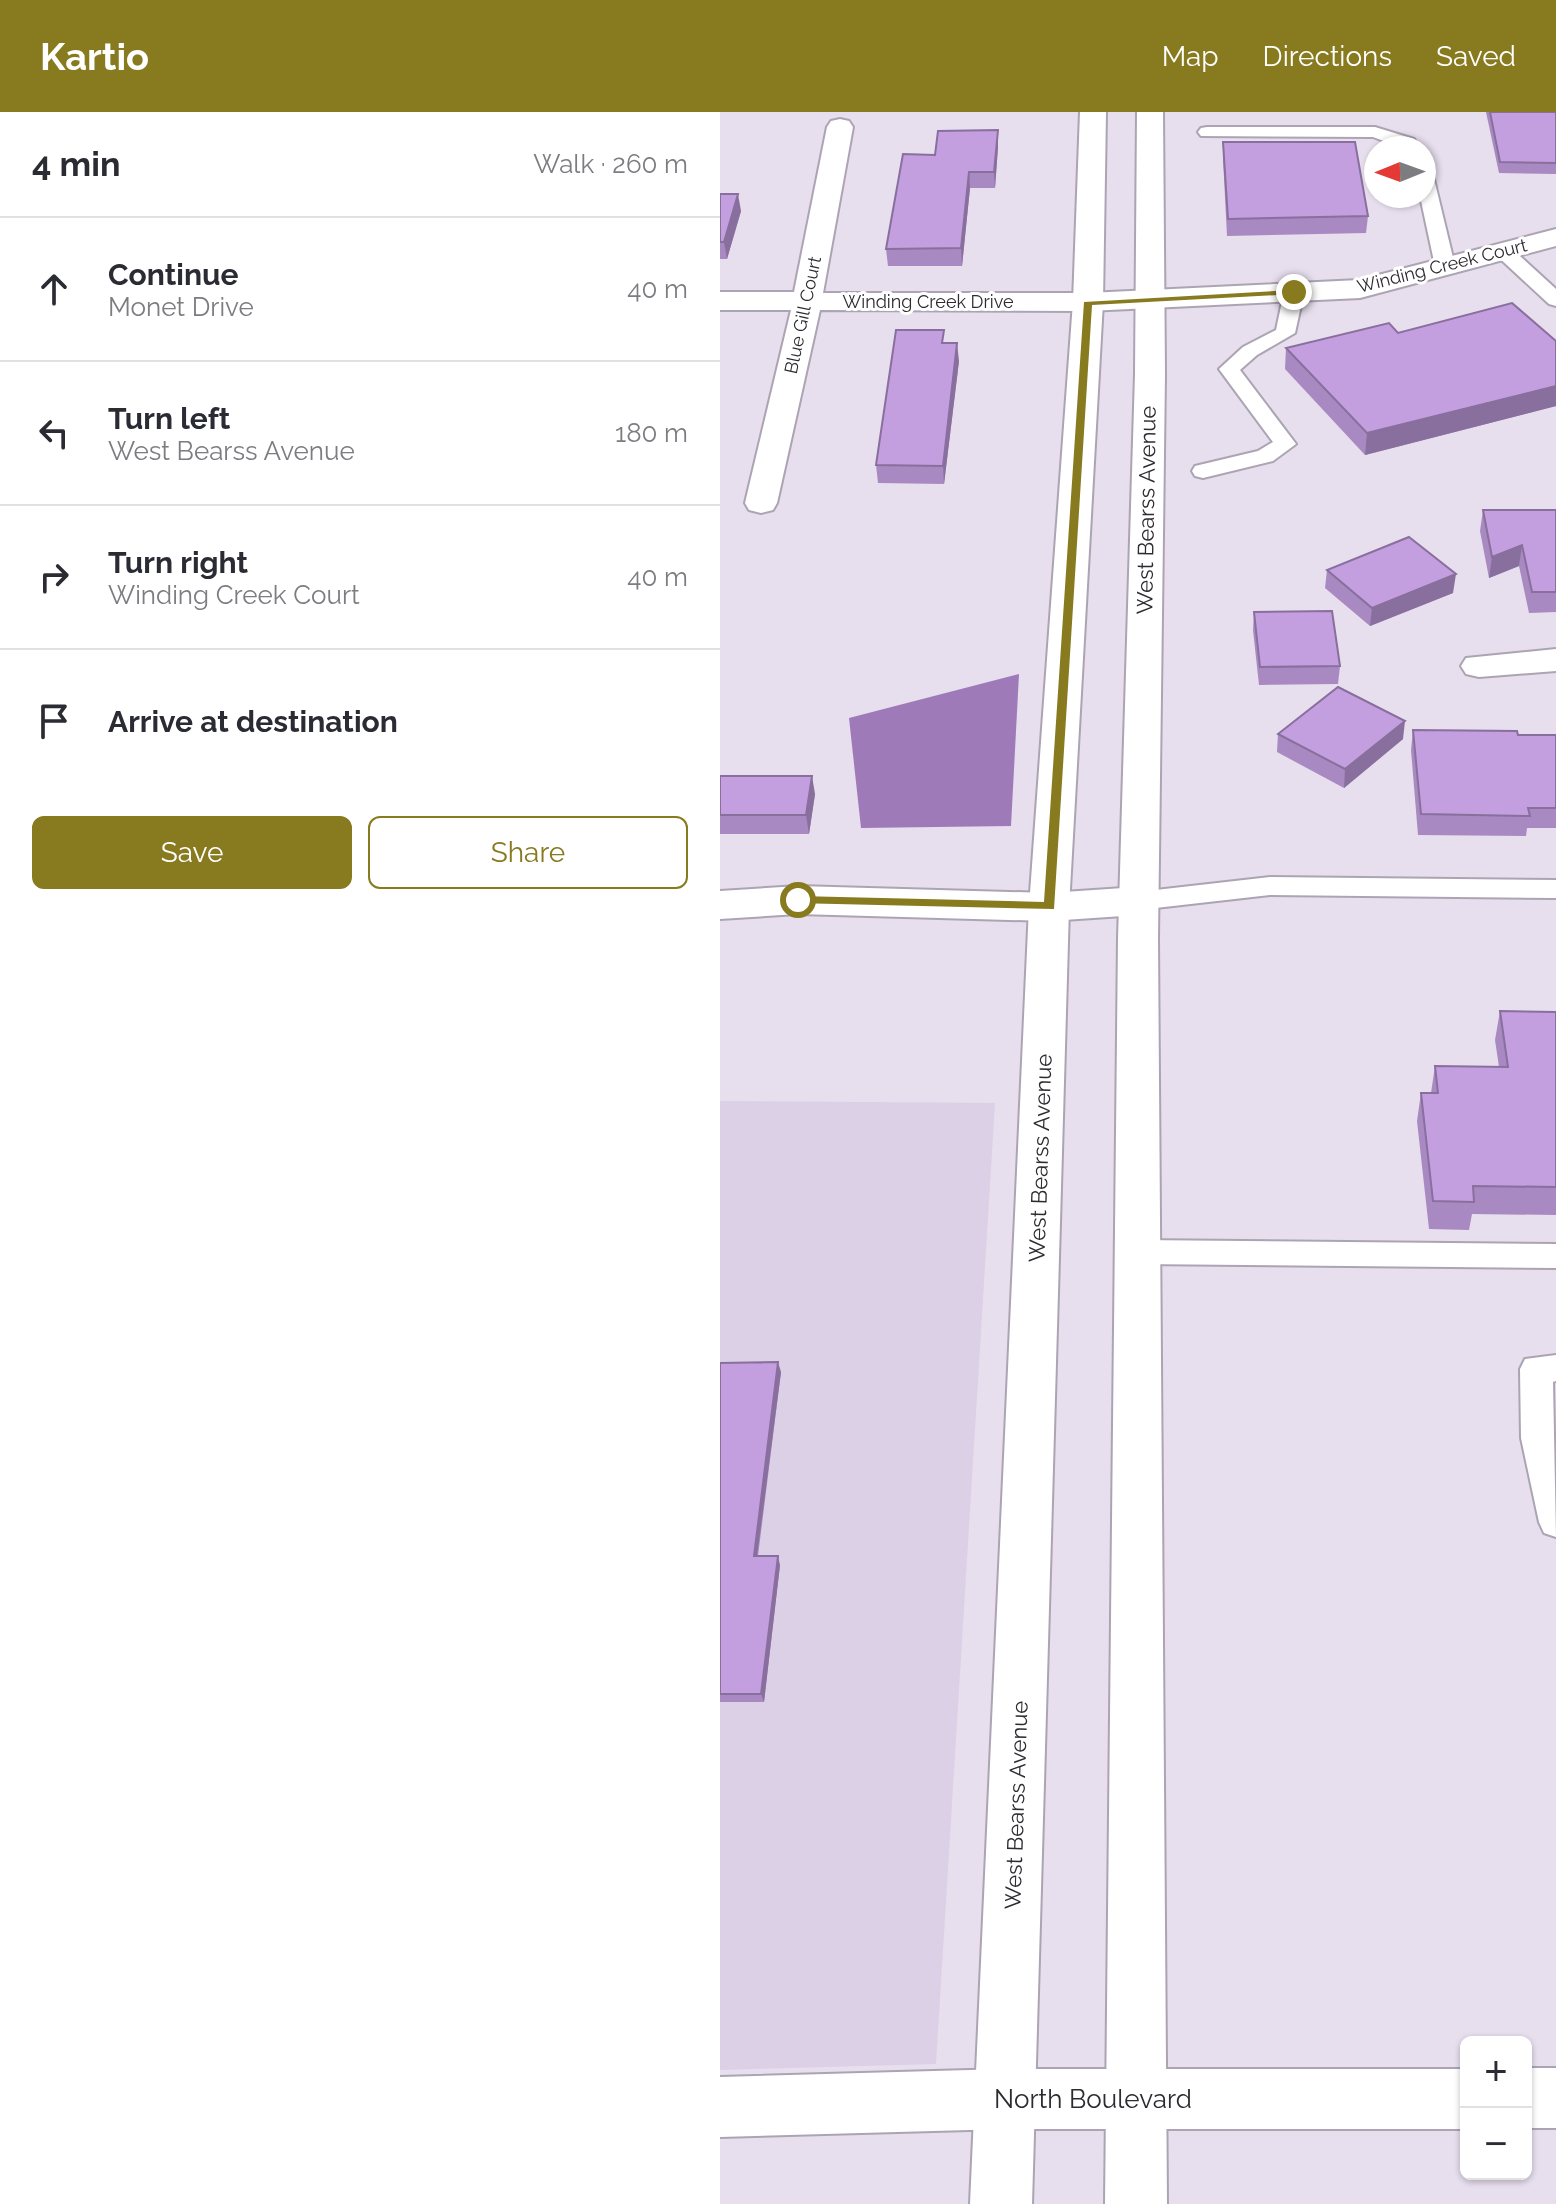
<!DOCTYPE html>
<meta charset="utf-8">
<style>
body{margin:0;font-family:Raleway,sans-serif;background:#f2f2f3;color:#2b2b33}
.controls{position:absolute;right:24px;bottom:24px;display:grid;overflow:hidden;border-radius:12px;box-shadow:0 2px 6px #0004}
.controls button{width:72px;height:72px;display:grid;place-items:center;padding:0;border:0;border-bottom:2px solid #e1e1e2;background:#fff;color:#2b2b33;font:40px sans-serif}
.compass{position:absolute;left:644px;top:24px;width:72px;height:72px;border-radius:50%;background:#fff;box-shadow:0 2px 6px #0004;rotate:269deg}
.stop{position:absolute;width:24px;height:24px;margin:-18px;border:6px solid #887a1f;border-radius:50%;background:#fff}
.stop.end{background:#887a1f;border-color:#fff;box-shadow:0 2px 8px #0008}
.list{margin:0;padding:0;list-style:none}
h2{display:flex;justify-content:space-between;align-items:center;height:104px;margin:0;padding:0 32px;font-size:34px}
h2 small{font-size:26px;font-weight:400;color:#7c7c81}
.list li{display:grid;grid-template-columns:52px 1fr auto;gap:24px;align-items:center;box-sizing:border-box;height:144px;padding:0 32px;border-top:2px solid #e1e1e2}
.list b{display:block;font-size:30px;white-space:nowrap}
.list p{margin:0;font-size:26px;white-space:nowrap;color:#7c7c81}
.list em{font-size:26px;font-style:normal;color:#7c7c81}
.actions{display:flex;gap:16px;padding:24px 32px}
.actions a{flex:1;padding:18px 0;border:2px solid #887a1f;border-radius:12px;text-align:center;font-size:28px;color:#887a1f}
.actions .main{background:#887a1f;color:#fff}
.icon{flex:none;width:44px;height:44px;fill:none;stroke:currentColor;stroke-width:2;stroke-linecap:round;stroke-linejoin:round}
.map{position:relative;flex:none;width:836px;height:2092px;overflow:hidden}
header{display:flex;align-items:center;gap:48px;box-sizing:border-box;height:112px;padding:0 40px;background:#887a1f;color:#fff}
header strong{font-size:38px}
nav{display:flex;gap:44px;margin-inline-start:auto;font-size:28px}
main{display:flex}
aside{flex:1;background:#fff}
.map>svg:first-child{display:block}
.built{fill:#dcd0e6}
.water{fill:#9e7ab9}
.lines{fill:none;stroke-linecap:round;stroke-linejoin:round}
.service-casing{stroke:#aca4b3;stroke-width:4}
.minor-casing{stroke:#aca4b3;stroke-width:4}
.tertiary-casing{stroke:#aca4b3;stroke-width:4}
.secondary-casing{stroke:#aca4b3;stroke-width:4}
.service{fill:#fff;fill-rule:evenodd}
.minor{fill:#fff;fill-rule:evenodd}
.tertiary{fill:#fff;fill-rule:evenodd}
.secondary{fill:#fff;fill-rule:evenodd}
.wall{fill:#a989c1}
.shaded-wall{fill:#896f9d}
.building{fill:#c49fe0;stroke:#896f9d;stroke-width:2}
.route{fill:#887a1f}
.labels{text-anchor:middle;stroke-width:6;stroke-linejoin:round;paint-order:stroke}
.far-street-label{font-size:18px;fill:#2e2b30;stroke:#fff}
.street-label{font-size:22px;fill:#2e2b30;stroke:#fff}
.near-street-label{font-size:26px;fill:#2e2b30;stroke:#fff}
</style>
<header>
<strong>Kartio</strong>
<nav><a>Map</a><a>Directions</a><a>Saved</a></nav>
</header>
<main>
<aside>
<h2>4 min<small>Walk · 260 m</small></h2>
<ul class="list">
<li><svg class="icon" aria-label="ahead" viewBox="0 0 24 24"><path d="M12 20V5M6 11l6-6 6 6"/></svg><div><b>Continue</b><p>Monet Drive</p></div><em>40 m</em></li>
<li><svg class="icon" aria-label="left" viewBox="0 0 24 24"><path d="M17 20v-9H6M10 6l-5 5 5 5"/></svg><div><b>Turn left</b><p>West Bearss Avenue</p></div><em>180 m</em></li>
<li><svg class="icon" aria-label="right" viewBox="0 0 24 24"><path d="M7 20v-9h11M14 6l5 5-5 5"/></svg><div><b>Turn right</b><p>Winding Creek Court</p></div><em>40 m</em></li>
<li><svg class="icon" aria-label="arrive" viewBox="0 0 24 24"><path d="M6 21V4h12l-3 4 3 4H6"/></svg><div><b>Arrive at destination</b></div></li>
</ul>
<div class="actions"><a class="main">Save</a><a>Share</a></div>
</aside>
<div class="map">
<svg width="836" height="2092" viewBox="0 0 836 2092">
<rect width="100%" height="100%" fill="#e7deee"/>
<polygon class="built" points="0,989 275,991 216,1952 0,1958"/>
<polygon class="water" points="299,562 291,714 141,716 129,606"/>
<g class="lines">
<g class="service-casing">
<g id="service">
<polygon points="487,15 655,15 694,27 700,36 682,36 653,25 481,24 478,20 481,16"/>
<polygon points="704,58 713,63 735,154 725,160 715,154 700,84 704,84"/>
<polygon points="783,133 790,135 836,177 836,194 829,192 776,143 773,139"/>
<polygon points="574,174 584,180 575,221 537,243 520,258 576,332 553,349 483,366 475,364 472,359 475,354 538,339 553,330 499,257 523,235 556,218 564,180"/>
<polygon points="550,765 836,768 836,786 550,783 418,798 408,796 405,789 408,782 418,780"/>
<polygon points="417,1128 836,1132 836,1156 417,1152 406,1149 401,1140 406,1131"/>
<polygon points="836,1243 836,1269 833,1270 836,1425 824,1421 819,1410 801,1326 800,1257 805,1247"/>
</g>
</g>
<g class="minor-casing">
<g id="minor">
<polygon points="120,7 129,9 133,15 103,181 368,181 639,168 836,117 836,134 640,186 368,199 100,198 57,391 53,398 41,401 29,398 25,391 71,198 0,198 0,180 74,180 107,15 111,9"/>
<polygon points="836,537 836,559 759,565 746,562 741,554 746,546"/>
<polygon points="78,774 329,781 418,775 432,779 438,789 432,799 418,803 329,809 78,802 0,807 0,779"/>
</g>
</g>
<g class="tertiary-casing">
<g id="tertiary">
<rect x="806" y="1956" width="30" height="60"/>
<polygon points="286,1957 746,1957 746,2017 286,2017 0,2025 0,1965"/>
</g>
</g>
<g class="secondary-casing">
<g id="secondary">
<polygon points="360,0 386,0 383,190 349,795 312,2092 250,2092 309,795 353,190"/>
<polygon points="417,0 443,0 445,262 438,826 447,2092 385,2092 398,826 415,262"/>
</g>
</g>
<use href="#service" class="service"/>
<use href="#minor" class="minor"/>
<use href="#tertiary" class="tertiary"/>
<use href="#secondary" class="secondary"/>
</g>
<g class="wall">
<polygon points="766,0 836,0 836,62 779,61"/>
<polygon points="278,18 278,35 275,76 250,76 242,154 168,154 166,137 215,43"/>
<polygon points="503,30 648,104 646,121 507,124 503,46"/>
<polygon points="0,82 21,99 7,147 0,147"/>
<polygon points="678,221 836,229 836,294 645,343 565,257 566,236"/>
<polygon points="239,249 224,372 158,371 156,353"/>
<polygon points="763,398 836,398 836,500 809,501 799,454 769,466 760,419"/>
<polygon points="607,458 733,481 650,514 605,476"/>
<polygon points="534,500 620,554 618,572 539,573 533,518"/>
<polygon points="693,618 798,623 836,623 836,716 807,716 806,724 698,723 691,638"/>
<polygon points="558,622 683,627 624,676 557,640"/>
<polygon points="0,664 95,682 89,722 0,722"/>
<polygon points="780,899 836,900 836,1103 752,1102 749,1118 709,1117 697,1009 701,981 711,981 715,954 779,955 775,928"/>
<polygon points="0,1251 61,1260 38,1444 60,1453 44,1590 0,1590"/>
</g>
<g class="shaded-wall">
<polygon points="278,18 278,35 275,76 274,60"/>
<polygon points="249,60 250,76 242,154 241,136"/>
<polygon points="18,82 21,99 7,147 4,130"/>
<polygon points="237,231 239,249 224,372 223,354"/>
<polygon points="836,274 836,294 645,343 647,321"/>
<polygon points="802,433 799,454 769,466 772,445"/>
<polygon points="736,462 733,481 650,514 652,496"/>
<polygon points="685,609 683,627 624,676 625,657"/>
<polygon points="92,664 95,682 89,722 86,703"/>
<polygon points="58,1250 61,1260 36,1452 34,1444"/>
<polygon points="58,1444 60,1453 44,1590 41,1582"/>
</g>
<g class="building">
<polygon points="770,0 836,0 836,51 780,50"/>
<polygon points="278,18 274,60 249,60 241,136 166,137 183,42 215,43 218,19"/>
<polygon points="503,30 635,30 648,104 508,107"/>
<polygon points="0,82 18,82 4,130 0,130"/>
<polygon points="792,191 836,229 836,274 647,321 566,236 669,211 678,221"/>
<polygon points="176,218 224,218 222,231 237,231 223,354 156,353"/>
<polygon points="763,398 836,398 836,480 812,480 802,433 772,445"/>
<polygon points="689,425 736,462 652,496 607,458"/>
<polygon points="612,499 620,554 540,555 534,500"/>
<polygon points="618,575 685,609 625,657 558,622"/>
<polygon points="693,618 797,619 798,623 836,623 836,696 808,696 810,704 701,702"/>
<polygon points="0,664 92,664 86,703 0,703"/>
<polygon points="780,899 836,900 836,1075 753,1074 754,1090 713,1089 701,981 718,981 715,954 788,955"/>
<polygon points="58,1250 34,1444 58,1444 41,1582 0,1582 0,1251"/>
</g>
<polygon class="route" points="574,178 577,182 372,193 334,797 73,791 73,785 78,784 324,790 364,190"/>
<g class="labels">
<g class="far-street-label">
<text transform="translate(722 154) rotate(-14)" y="6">Winding Creek Court</text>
<text x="208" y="196">Winding Creek Drive</text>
<text transform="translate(83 203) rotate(-78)" y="6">Blue Gill Court</text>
</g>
<g class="street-label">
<text transform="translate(426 398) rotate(-89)" y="8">West Bearss Avenue</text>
<text transform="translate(320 1046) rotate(-88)" y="8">West Bearss Avenue</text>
<text transform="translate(296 1693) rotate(-88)" y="8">West Bearss Avenue</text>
</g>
<g class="near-street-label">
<text x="373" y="1996">North Boulevard</text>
</g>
</g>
</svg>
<div class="controls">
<button>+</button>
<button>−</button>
</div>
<svg class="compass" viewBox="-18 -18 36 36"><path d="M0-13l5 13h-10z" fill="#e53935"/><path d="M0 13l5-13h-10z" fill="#7c7c81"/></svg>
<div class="stop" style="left:78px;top:788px"></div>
<div class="stop end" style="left:574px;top:180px"></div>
</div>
</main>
